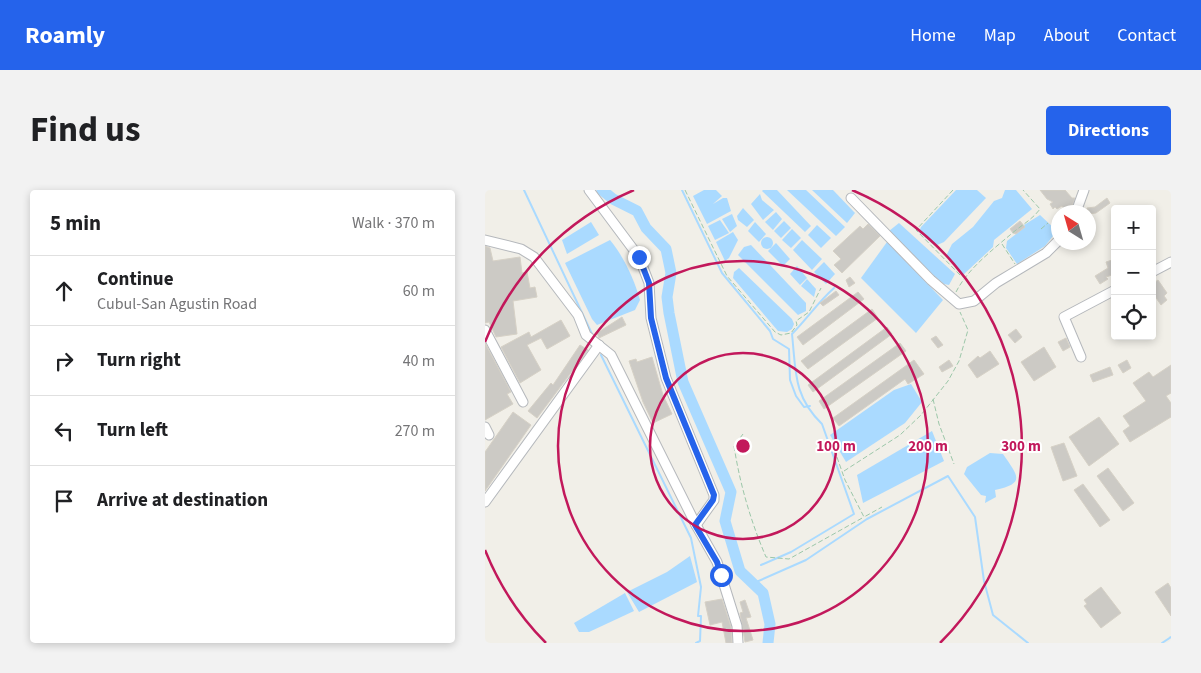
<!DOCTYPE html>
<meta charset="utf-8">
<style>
body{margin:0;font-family:"Source Sans 3",sans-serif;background:#f2f2f2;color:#202124}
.controls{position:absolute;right:15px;top:15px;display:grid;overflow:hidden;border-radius:5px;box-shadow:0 2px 8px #0003}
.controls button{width:45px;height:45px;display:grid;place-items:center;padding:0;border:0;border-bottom:1px solid #e0e0e0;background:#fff;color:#202124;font:25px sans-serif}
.compass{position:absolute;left:566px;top:15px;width:45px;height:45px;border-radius:50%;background:#fff;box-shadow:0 2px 8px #0003;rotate:323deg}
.stop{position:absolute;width:15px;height:15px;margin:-11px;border:4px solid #2563eb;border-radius:50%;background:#fff}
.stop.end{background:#2563eb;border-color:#fff;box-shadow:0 1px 5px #0008}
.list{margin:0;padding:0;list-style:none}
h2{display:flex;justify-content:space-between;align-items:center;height:65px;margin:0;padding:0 20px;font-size:21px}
h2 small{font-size:16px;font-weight:400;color:#757577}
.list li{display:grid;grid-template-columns:32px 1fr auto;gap:15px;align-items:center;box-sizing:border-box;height:70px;padding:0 20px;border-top:1px solid #e0e0e0}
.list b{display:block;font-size:19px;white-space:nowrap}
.list p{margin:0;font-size:16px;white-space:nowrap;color:#757577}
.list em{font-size:16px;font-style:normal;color:#757577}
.icon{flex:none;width:28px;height:28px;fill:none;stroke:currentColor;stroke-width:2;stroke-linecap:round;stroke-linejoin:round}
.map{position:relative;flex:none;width:686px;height:453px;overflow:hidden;border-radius:5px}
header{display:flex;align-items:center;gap:30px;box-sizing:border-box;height:70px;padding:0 25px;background:#2563eb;color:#fff}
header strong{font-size:24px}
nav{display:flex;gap:28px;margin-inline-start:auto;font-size:18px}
.intro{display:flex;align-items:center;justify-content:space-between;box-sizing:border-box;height:120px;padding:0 30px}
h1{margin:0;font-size:35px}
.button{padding:12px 22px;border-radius:5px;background:#2563eb;color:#fff;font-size:18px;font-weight:700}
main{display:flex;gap:30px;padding:0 30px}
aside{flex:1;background:#fff;border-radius:5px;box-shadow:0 2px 8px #0003}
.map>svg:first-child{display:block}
.water{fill:#aadaff}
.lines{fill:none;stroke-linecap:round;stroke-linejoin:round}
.stream{stroke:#aadaff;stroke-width:2}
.river{stroke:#aadaff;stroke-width:11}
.building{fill:#cccac5;stroke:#d6d1c6}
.minor-casing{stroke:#b5b8bc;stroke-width:11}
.path{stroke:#9cc7a9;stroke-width:1;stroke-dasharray:5 2.5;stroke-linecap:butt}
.minor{stroke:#fff;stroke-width:9}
.route{stroke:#2563eb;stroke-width:6}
.ring{fill:none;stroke:#c2185b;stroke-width:2.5}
.centre{fill:#c2185b;stroke:#fff;stroke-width:2.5}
.ring-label{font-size:15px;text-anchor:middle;font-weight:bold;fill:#c2185b;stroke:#fff;stroke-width:4;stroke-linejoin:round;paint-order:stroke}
</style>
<header>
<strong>Roamly</strong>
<nav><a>Home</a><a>Map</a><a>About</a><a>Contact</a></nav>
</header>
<div class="intro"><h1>Find us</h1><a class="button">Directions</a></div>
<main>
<aside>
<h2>5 min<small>Walk · 370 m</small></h2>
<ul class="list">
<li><svg class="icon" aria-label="ahead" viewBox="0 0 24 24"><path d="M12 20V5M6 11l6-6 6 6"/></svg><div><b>Continue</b><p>Cubul-San Agustin Road</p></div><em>60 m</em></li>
<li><svg class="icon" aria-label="right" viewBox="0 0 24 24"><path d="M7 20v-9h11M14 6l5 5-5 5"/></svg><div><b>Turn right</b></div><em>40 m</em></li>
<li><svg class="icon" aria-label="left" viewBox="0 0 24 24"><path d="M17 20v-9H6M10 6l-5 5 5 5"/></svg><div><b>Turn left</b></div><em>270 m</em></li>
<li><svg class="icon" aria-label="arrive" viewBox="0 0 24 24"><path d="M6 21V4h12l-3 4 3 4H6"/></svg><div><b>Arrive at destination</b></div></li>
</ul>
</aside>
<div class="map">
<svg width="686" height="453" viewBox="0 0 686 453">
<rect width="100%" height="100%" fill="#f1efe8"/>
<g class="water">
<polygon points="219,0 231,0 237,6 228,14 238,8 242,8 246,21 222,34 208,6"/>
<polygon points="278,0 292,0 326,36 320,42 277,1"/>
<polygon points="302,0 321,0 360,37 351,46"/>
<polygon points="327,0 348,0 370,23 362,33"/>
<polygon points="471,0 492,0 501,8 459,52 450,56 434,42 436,37"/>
<polygon points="520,0 531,0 547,19 509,50 508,57 478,85 461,66 467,54 488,37 509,11 517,8"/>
<polygon points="275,4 277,10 289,20 278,30 266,14"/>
<polygon points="258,18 269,30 262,37 253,30 252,26"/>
<polygon points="291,22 297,29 288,40 280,32"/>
<polygon points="247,24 252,36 245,42 237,29"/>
<polygon points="555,25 572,41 560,56 532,74 521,58 522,51 540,37 539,35"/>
<polygon points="235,30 244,43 230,50 223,36"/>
<polygon points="299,31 306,38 296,48 289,41"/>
<polygon points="106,32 114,45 82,64 77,50"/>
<polygon points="270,32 281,44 274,52 263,41"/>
<polygon points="414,33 470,84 464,95 459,94 435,74 404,41"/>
<polygon points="332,35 346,48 336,58 323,45"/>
<polygon points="307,39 316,48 306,58 297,50"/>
<polygon points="248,42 253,50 244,68 240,71 231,52"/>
<circle cx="282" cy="53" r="6"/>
<path d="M125,50c14,17 24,39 30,60l-5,10 -38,15 -5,-6 -27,-56z"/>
<polygon points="317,50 337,69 327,80 308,60"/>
<polygon points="402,52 458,110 431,143 376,88"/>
<polygon points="291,53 305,69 298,76 283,61"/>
<polygon points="266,55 321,113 321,121 313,125 253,65 259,57"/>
<polygon points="339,72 350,84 341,94 329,82"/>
<polygon points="312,76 322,88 315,95 305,84"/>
<polygon points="254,78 307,129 309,134 307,139 302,142 293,141 248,88 249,82"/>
<polygon points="322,89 331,99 329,107 316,96"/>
<polygon points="426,194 437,212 420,233 361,272 345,245 409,200"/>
<polygon points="447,241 459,271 378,313 372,285"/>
<path d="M505,263l13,1c15,22 23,29 -8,36l1,7 -11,6 1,-7 -5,-1 -17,-21 3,-7z"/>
<polygon points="205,366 212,392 154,422 142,402 182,382"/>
<polygon points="140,403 149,421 104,442 94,442 89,433"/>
</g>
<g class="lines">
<g class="stream">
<polyline points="39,0 108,146"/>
<polyline points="197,0 237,83 285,141 288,149 304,159 305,190 311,206 319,217 325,216"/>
<polyline points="116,165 206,348 216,397 213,426 216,426 215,451 211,453"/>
<path d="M276,375l30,-13 63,-38 -32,-90c-29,-28 -26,-53 -30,-90 15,-15 26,-32 42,-46"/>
<polyline points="269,393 321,370 382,329 463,286 490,327 499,391 508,425 543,453"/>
<polyline points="677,453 686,447"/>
</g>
<polyline class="river" points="117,0 128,9 152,21 161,38 181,59 186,83 182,107 184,123 198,192 246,302 240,331 255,381 278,403 285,434 283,453"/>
</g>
<g class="building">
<polygon points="555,0 580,0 587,8 590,8 585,21 582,22 577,16 572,19 570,17 568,19 565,14 568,12 562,9"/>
<polygon points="622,8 625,13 611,23 604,24 602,18 610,17"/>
<polygon points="535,31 540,37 531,44 528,43 525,39"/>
<polygon points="383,34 395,46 357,83 349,75 356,69 348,61 375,36 378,39"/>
<polygon points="0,56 5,58 8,71 35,67 37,83 42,82 45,98 50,97 52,107 28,111 32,144 11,147 4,132 0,133"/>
<polygon points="627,70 630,84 621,87 623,89 615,94 610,86 623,78 621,72"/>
<polygon points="365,87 370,93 364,97 361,90"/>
<polygon points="673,90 682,103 679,106 682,110 676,115 667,102 667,94"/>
<polygon points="351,101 354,105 338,116 335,113"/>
<polygon points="373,102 379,109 318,155 312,147"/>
<polygon points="387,119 393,128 323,179 316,171"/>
<polygon points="137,127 141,135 114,148 112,143"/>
<polygon points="76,130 85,146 62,159 56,148 42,155 56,180 35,193 16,157 44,142 46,147"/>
<polygon points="402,137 407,144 328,202 323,195"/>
<polygon points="531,139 537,147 530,153 523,145"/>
<polygon points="451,146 458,155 453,158 446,149"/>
<polygon points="581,148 585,157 578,161 573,152"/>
<polygon points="0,153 26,202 22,204 28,214 0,230"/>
<polygon points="415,153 421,161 339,219 334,211"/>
<polygon points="95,155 103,160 52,228 43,221 66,193 68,195"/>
<polygon points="559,157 571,177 549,191 536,172"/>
<polygon points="505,161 514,174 492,188 483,175 493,166 495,168"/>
<polygon points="167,167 178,205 187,224 168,233 158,212 144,171 151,169 152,172"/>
<polygon points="429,170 439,184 423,194 420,189 354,236 348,228"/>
<polygon points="464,170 468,176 457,182 454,177"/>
<polygon points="642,170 646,178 638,183 633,175"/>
<polygon points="686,175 686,203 681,206 686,213 686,227 645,252 638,241 645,236 638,226 661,211 648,193 664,182 668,187"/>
<polygon points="625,177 628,185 608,192 605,185"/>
<polygon points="28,222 46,235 0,301 0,262"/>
<polygon points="614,227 634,254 604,276 584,247"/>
<polygon points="579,253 592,286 578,291 566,257"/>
<polygon points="623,278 649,313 638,321 612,286"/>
<polygon points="598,294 625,330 615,337 589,300"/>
<polygon points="683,393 686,398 686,426 670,402"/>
<polygon points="616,397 636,423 616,438 599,416 602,414 599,410"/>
<polygon points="237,409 246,437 247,453 241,453 237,432 225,435 220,412"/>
<polygon points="260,410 266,427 261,428 268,450 260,452 255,423 258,422 255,412"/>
</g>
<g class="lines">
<g class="minor-casing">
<g id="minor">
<polyline points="104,0 154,67 164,93 166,128 181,188 229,305 229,310 211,335"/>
<polyline points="366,8 446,90 474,114 489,111 511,93 561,63 574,50"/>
<polyline points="591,22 599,0"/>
<polyline points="0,50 36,59 49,67 93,125 101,145 126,165 211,335 232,372 252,436 253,453"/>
<polyline points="667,82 686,72"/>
<polyline points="0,140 38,212"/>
<polyline points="596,167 579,127 630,100"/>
<polyline points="0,237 4,245"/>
<polyline points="0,312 114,155"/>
</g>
</g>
<g class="path">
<polyline points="200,0 242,86 290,142 296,145 306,143 312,135 311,131 324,122 336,98"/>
<polyline points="468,0 431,40 475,85 479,86"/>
<polyline points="556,39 563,33"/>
<polyline points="517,54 530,74"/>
<path d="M471,102c11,-22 35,-41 54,-57 10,-9 22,-15 30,-26l-17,-19"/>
<polyline points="448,209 454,234 469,274"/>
<path d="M258,244l-9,12c6,39 17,76 32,111l23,2 75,-42"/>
<polyline points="347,253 360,290 379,327 397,317"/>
<polyline points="359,281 415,245 436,225 463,191 474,171 483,140 475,122"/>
</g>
<use href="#minor" class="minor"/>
</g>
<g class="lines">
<polyline class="route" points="154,67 164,93 166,128 181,188 229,305 228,310 210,335 232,372 236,385"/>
</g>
<g class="ring">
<circle cx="258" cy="256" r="93"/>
<circle cx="258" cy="256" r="185"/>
<path d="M61 453A278 278 0 0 1 0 360M0 152A278 278 0 0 1 149 0M367 0A278 278 0 0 1 455 453"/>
</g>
<circle cx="258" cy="256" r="8" class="centre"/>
<g class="ring-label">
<text x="351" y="261">100 m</text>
<text x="443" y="261">200 m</text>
<text x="536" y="261">300 m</text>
</g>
</svg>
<div class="controls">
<button>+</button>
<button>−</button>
<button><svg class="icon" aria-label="locate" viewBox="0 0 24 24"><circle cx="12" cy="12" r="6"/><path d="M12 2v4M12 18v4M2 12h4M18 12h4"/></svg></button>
</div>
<svg class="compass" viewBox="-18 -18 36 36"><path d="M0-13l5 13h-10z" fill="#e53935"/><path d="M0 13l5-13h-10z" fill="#757577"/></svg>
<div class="stop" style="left:236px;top:385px"></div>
<div class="stop end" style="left:154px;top:67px"></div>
</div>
</main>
